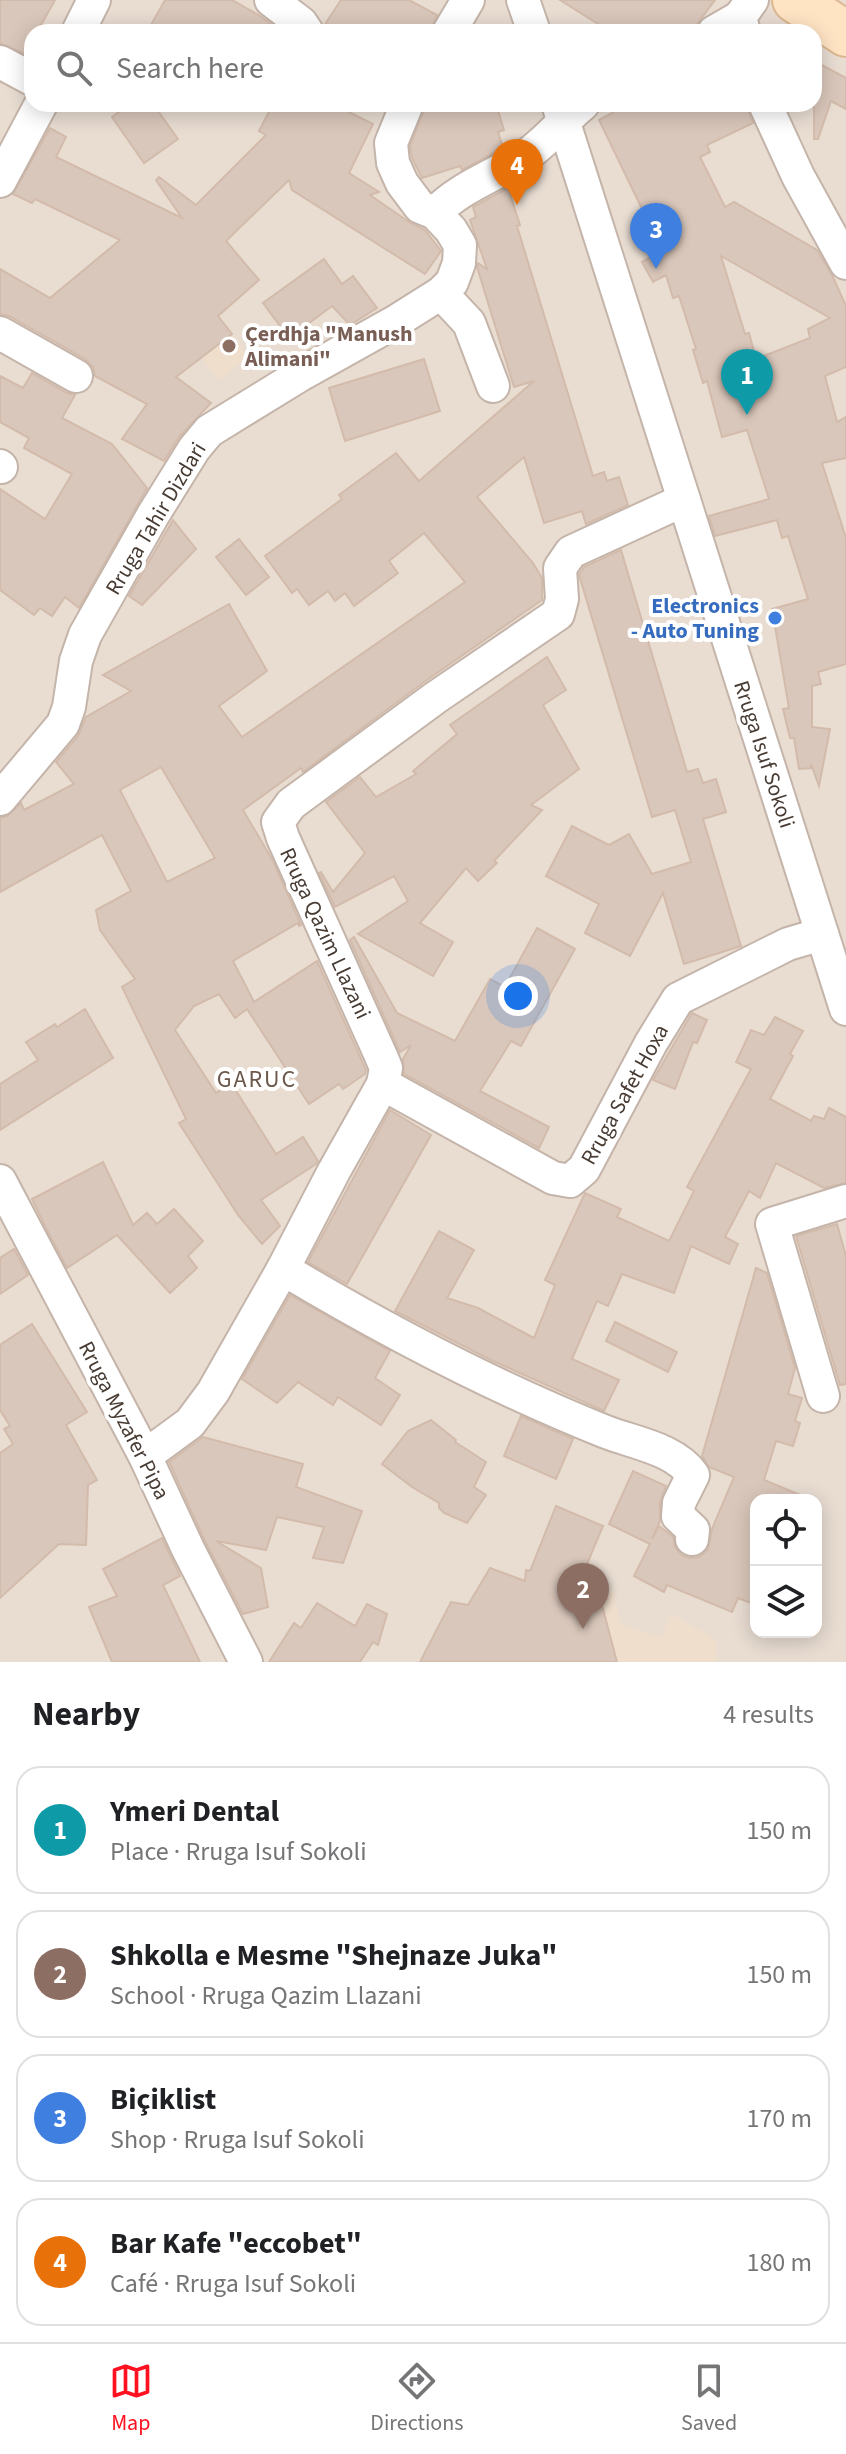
<!DOCTYPE html>
<meta charset="utf-8">
<style>
body{margin:0;font-family:"Source Sans 3",sans-serif;background:#f6f6f6;color:#202124}
.controls{position:absolute;right:24px;bottom:24px;display:grid;overflow:hidden;border-radius:16px;box-shadow:0 4px 20px #0003}
.controls button{width:72px;height:72px;display:grid;place-items:center;padding:0;border:0;border-bottom:2px solid #e0e0e0;background:#fff;color:#202124;font:40px sans-serif}
.you{position:absolute;left:518px;top:996px;width:28px;height:28px;margin:-20px;border:6px solid #fff;border-radius:50%;background:#1a73e8;box-shadow:0 0 0 12px #1a73e833}
.badge{display:grid;place-items:center;width:52px;height:52px;border-radius:50%;background:#ff1120;color:#fff;font-size:26px;font-weight:700}
.pin{position:absolute;translate:-50% -66px;filter:drop-shadow(0 2px 4px #0008)}
.pin::after{content:'';position:absolute;top:42px;width:28px;height:24px;background:inherit;clip-path:polygon(0 0,100% 0,50% 100%)}
.list{margin:0;padding:0;list-style:none}
h2{display:flex;justify-content:space-between;align-items:center;height:104px;margin:0;padding:0 32px;font-size:34px}
h2 small{font-size:26px;font-weight:400;color:#757577}
.list li{display:grid;grid-template-columns:52px 1fr auto;gap:24px;align-items:center;box-sizing:border-box;height:128px;margin:0 16px 16px;padding:0 16px;border:2px solid #e0e0e0;border-radius:24px}
.list b{display:block;font-size:30px;white-space:nowrap}
.list p{margin:0;font-size:26px;white-space:nowrap;color:#757577}
.list em{font-size:26px;font-style:normal;color:#757577}
.icon{flex:none;width:44px;height:44px;fill:none;stroke:currentColor;stroke-width:2;stroke-linecap:round;stroke-linejoin:round}
.map{position:relative;flex:none;width:846px;height:1662px;overflow:hidden}
.search{position:absolute;background:#fff;box-shadow:0 4px 20px #0003;left:24px;right:24px;top:24px;height:88px;display:flex;align-items:center;gap:20px;box-sizing:border-box;padding:0 28px;border-radius:24px;color:#757577;font-size:30px}
.sheet{height:680px;background:#fff}
nav{display:flex;justify-content:space-around;align-items:center;box-sizing:border-box;height:112px;border-top:2px solid #e0e0e0;background:#fff;font-size:22px;color:#757577}
nav a{display:grid;justify-items:center;gap:4px}
nav .on{color:#ff1120}
.map>svg:first-child{display:block}
.residential{fill:#e9ddd2;fill-rule:evenodd}
.education{fill:#efdecc}
.building{fill:#dac7bb;stroke:#d3bbab;stroke-width:2;fill-rule:evenodd}
.lines{fill:none;stroke-linecap:round;stroke-linejoin:round}
.minor-casing{stroke:#c4b4a9;stroke-width:36}
.secondary-casing{stroke:#dcb890;stroke-width:48}
.minor{stroke:#fff;stroke-width:32}
.secondary{stroke:#ffe4c4;stroke-width:44}
.education-dot{fill:#8d6e63;stroke:#fff;stroke-width:3}
.shop-dot{fill:#3f7fe0;stroke:#fff;stroke-width:3}
.labels{text-anchor:middle;stroke-width:8;stroke-linejoin:round;paint-order:stroke}
.education-label{font-size:22px;font-weight:bold;fill:#785e54;stroke:#fff;text-anchor:start}
.street-label{font-size:22px;fill:#473b33;stroke:#fff}
.shop-label{font-size:22px;font-weight:bold;fill:#366cbe;stroke:#fff;text-anchor:end}
.neighbourhood-label{font-size:24px;letter-spacing:2px;fill:#6b5649;stroke:#fff}
</style>
<div class="map">
<svg width="846" height="1662" viewBox="0 0 846 1662">
<rect width="100%" height="100%" fill="#f4ece4"/>
<path class="residential" d="M0,0h846v1662h-846zM32,32h782v72h-782zM756,1500h60v132h-60z"/>
<g class="education">
<polygon points="232,334 249,357 219,380 202,358"/>
<polygon points="614,1590 620,1624 661,1637 671,1614 717,1640 716,1662 522,1662 532,1613"/>
</g>
<g class="building">
<polygon points="0,0 55,0 37,32 32,32 32,41 25,54 0,43"/>
<polygon points="165,0 232,0 260,16 282,32 147,32"/>
<polygon points="341,0 409,0 437,15 430,32 326,32 324,26"/>
<polygon points="560,0 715,0 691,32 592,32 598,24"/>
<polygon points="814,61 846,78 846,109 831,101 818,139 814,139"/>
<polygon points="130,104 153,104 178,139 144,163 112,117"/>
<polygon points="273,104 333,104 373,124 349,173 379,192 370,195 412,224 425,230 441,251 425,274 292,190 289,180 226,241 259,280 218,316 232,334 176,377 211,403 179,437 164,461 122,439 147,404 95,376 93,367 85,359 9,316 0,314 0,269 50,298 120,240 35,199 32,203 13,194 50,128 66,137 56,157 182,218 156,180 159,177 196,205 266,135 259,131"/>
<polygon points="426,104 496,104 504,130 498,132 503,148 462,170 460,166 422,178 412,158 410,146"/>
<path d="M628,104h118l7,19 -46,22 3,7 -10,5 25,50 9,-5 83,48 15,25 14,31v61l-21,9 12,46 9,-5v41l-24,5 24,75v126l-28,8 3,12 -9,2v41l18,2 -11,57 -8,-22v4l-12,1 -5,-31h-4l-7,-29 6,-1 -17,-99 36,-10 -20,-63 -6,2 -5,-18 -62,16 -6,-20 60,-17 -22,-69 -25,7 -15,-56 -4,2 -10,-33 3,-1 -17,-53 -6,2 -7,-23 -13,7 -11,-20 18,-10 -17,-41 -44,-91zM721,256l109,62 -22,11 2,9 -54,21 -7,-26 -4,1z"/>
<path d="M508,188l12,37 -3,1 76,250 11,-4 3,9 12,-4 9,28 -42,19 -4,-13 -38,12 -20,-66 -47,40 56,66 9,15v22l-118,82 -121,90 -2,-4 -58,42 30,51 28,64 -2,1 -1,-3 -65,38 21,41 63,-41 49,109 -1,4 -22,15 -4,-5 -30,20 -62,-95 -12,9 -16,-24 -25,12 -19,24 41,63 15,-10 45,71 27,-17 15,24 -2,3 -55,36 19,26 -18,18 -24,-29 -59,-92 7,-4 -64,-132 13,-8 -35,-49 -4,-20 35,-19 -29,-56 -102,57v-74l7,-2 14,-13 3,7 50,-26 -18,-22 22,-26 8,-19 45,-26 -28,-16 126,-71 38,67 -48,35 23,31 223,-155 -41,-49 -35,28 9,12 -44,33 -9,-13 -10,8 -7,-10 -19,14 -12,-16 -5,4 -27,-37 77,-57 -3,-4 57,-42 23,28 115,-100 -20,6 -37,-120 1,-4 9,6 -17,-49 6,-3 -3,-10zM161,767l54,91 -48,24 -47,-92z"/>
<polygon points="324,259 342,284 353,276 377,308 350,325 332,306 289,338 263,303"/>
<polygon points="424,359 440,411 345,441 329,388"/>
<polygon points="32,373 67,393 75,395 62,418 112,444 147,488 79,608 65,597 52,616 40,608 34,615 0,590 0,489 45,519 72,474 24,448 29,438 0,422 0,376 23,388"/>
<polygon points="173,520 196,549 142,605 129,596"/>
<polygon points="239,539 269,577 246,595 216,557"/>
<polygon points="621,550 687,772 698,769 703,783 716,779 726,812 703,819 741,946 684,964 663,893 630,956 585,933 599,904 546,876 572,826 609,845 629,834 652,874 691,862 675,810 652,817 579,575 584,567"/>
<polygon points="547,657 566,690 543,705 579,769 531,805 542,810 494,861 497,863 478,881 466,868 420,923 453,942 433,976 358,934 408,901 394,876 335,907 319,873 321,872 333,892 365,853 326,802 360,777 376,797 416,774 413,771 457,734 450,725"/>
<polygon points="537,928 575,949 521,1046 511,1041 480,1091 549,1127 539,1148 404,1074 403,1059 411,1045 400,1052 350,940 354,937 397,1013 455,1041 490,979 505,987"/>
<polygon points="85,1009 113,1058 0,1130 0,1084 38,1060 26,1042 55,1024 57,1027"/>
<polygon points="692,1013 707,1020 697,1043 693,1042 675,1089 653,1080"/>
<polygon points="775,1017 803,1031 790,1054 793,1056 770,1099 811,1121 814,1116 824,1119 829,1108 846,1117 846,1183 824,1188 776,1163 760,1198 749,1191 725,1237 738,1244 729,1264 691,1246 674,1293 622,1274 608,1306 597,1301 572,1359 619,1380 604,1411 491,1360 395,1311 439,1231 474,1250 447,1298 478,1308 534,1338 555,1285 545,1280 585,1193 621,1209 617,1217 669,1241 694,1191 687,1187 751,1069 736,1062 751,1030 764,1035"/>
<polygon points="390,1110 431,1135 347,1284 308,1262"/>
<polygon points="103,1162 133,1225 147,1213 157,1224 174,1209 203,1241 188,1256 197,1268 170,1293 117,1235 67,1268 46,1228 32,1199"/>
<polygon points="837,1224 846,1256 846,1384 840,1385 796,1236"/>
<polygon points="14,1249 28,1275 0,1294 0,1258"/>
<polygon points="756,1268 767,1273 795,1368 788,1394 802,1398 795,1421 800,1423 793,1446 776,1441 764,1480 812,1500 756,1500 756,1605 738,1598 732,1612 667,1585 664,1592 634,1576 650,1544 609,1524 633,1471 666,1486 660,1502 660,1521 652,1539 659,1526 673,1537 675,1547 681,1555 689,1558 699,1557 708,1550 712,1529 734,1477 709,1467 702,1456"/>
<polygon points="290,1295 390,1351 375,1378 400,1395 381,1425 338,1397 333,1405 298,1382 277,1403 242,1379"/>
<polygon points="615,1322 677,1352 668,1372 606,1341"/>
<polygon points="32,1324 87,1412 66,1425 97,1480 88,1485 86,1545 59,1544 0,1598 0,1453 13,1444 4,1429 10,1426 0,1410 0,1345"/>
<polygon points="521,1416 573,1439 556,1479 504,1456"/>
<polygon points="431,1420 456,1440 455,1442 486,1462 474,1487 486,1495 467,1523 444,1513 439,1508 439,1503 412,1487 382,1464 408,1431"/>
<polygon points="203,1437 303,1464 296,1487 362,1511 343,1563 313,1558 324,1527 277,1517 266,1550 216,1541 261,1568 268,1607 243,1614 205,1541 169,1462"/>
<polygon points="556,1506 603,1526 571,1602 599,1594 617,1662 420,1662 451,1602 468,1605 490,1568 525,1581 526,1570 530,1571"/>
<polygon points="162,1538 180,1576 163,1585 200,1662 112,1662 89,1607 117,1596 103,1569"/>
<polygon points="317,1603 355,1626 367,1604 387,1614 378,1645 373,1642 360,1662 269,1662 294,1623 301,1628"/>
</g>
<g class="lines">
<g class="minor-casing">
<g id="minor">
<polyline points="271,0 301,23 307,32"/>
<polyline points="523,0 534,32"/>
<polyline points="78,32 94,0"/>
<polyline points="449,32 468,0"/>
<polyline points="714,32 740,17"/>
<polyline points="744,32 740,17 752,0"/>
<polyline points="0,62 32,79"/>
<polyline points="558,104 846,1009"/>
<polyline points="765,104 798,176 846,263"/>
<polyline points="0,181 41,104"/>
<path d="M435,213c24,-25 56,-36 86,-54 24,-15 41,-38 62,-55"/>
<polyline points="441,293 469,323 493,386"/>
<polyline points="0,333 76,376"/>
<polyline points="0,466 1,467"/>
<polyline points="0,799 63,724 69,707 76,661 85,635 153,515 194,449 209,431 300,375 395,322 441,293 452,282 459,263 460,245 451,230 435,213 420,207 402,183 393,163 391,143 407,104"/>
<polyline points="383,1084 553,1178 570,1181 584,1169 651,1043 678,999 788,944 822,934"/>
<polyline points="0,1181 145,1456 188,1549 246,1662"/>
<path d="M283,1269c102,61 213,119 323,163 29,11 69,17 87,43l-14,28 -1,13 15,14 -1,9"/>
<polyline points="823,1396 772,1224 846,1201"/>
<polyline points="145,1456 190,1423 213,1392 283,1269 334,1171 383,1084 386,1068 381,1056 283,838 278,822 291,804 435,698 558,614 562,599 560,568 571,552 684,500"/>
</g>
</g>
<g class="secondary-casing">
<polyline id="secondary" points="795,0 846,34"/>
</g>
<use href="#minor" class="minor"/>
<use href="#secondary" class="secondary"/>
</g>
<circle class="education-dot" cx="229" cy="346" r="8"/>
<circle class="shop-dot" cx="775" cy="618" r="8"/>
<g class="labels">
<g class="education-label">
<text x="245" y="341">Çerdhja "Manush<tspan x="245" dy="25">Alimani"</tspan></text>
</g>
<g class="street-label">
<text transform="translate(155 518) rotate(-59)" y="8">Rruga Tahir Dizdari</text>
<text transform="translate(765 754) rotate(72)" y="8">Rruga Isuf Sokoli</text>
<text transform="translate(326 933) rotate(65)" y="8">Rruga Qazim Llazani</text>
<text transform="translate(624 1094) rotate(-61)" y="8">Rruga Safet Hoxa</text>
<text transform="translate(125 1420) rotate(63)" y="8">Rruga Myzafer Pipa</text>
</g>
<g class="shop-label">
<text x="759" y="613">Electronics<tspan x="759" dy="25">- Auto Tuning</tspan></text>
</g>
<g class="neighbourhood-label">
<text x="257" y="1087">GARUC</text>
</g>
</g>
</svg>
<div class="controls">
<button><svg class="icon" aria-label="locate" viewBox="0 0 24 24"><circle cx="12" cy="12" r="6"/><path d="M12 2v4M12 18v4M2 12h4M18 12h4"/></svg></button>
<button><svg class="icon" aria-label="layers" viewBox="0 0 24 24"><path d="M12 4l9 5-9 5-9-5zM3 14l9 5 9-5"/></svg></button>
</div>
<div class="you"></div>
<div class="pin badge" style="left:747px;top:415px;background:#0f9aa8">1</div>
<div class="pin badge" style="left:583px;top:1629px;background:#8d6e63">2</div>
<div class="pin badge" style="left:656px;top:269px;background:#3f7fe0">3</div>
<div class="pin badge" style="left:517px;top:205px;background:#e8710a">4</div>
<div class="search"><svg class="icon" aria-label="search" viewBox="0 0 24 24"><circle cx="10" cy="10" r="6"/><path d="M15 15l6 6"/></svg>Search here</div>
</div>
<section class="sheet">
<h2>Nearby<small>4 results</small></h2>
<ul class="list">
<li><span class="badge" style="background:#0f9aa8">1</span><div><b>Ymeri Dental</b><p>Place · Rruga Isuf Sokoli</p></div><em>150 m</em></li>
<li><span class="badge" style="background:#8d6e63">2</span><div><b>Shkolla e Mesme &quot;Shejnaze Juka&quot;</b><p>School · Rruga Qazim Llazani</p></div><em>150 m</em></li>
<li><span class="badge" style="background:#3f7fe0">3</span><div><b>Biçiklist</b><p>Shop · Rruga Isuf Sokoli</p></div><em>170 m</em></li>
<li><span class="badge" style="background:#e8710a">4</span><div><b>Bar Kafe &quot;eccobet&quot;</b><p>Café · Rruga Isuf Sokoli</p></div><em>180 m</em></li>
</ul>
</section>
<nav>
<a class="on"><svg class="icon" aria-label="map" viewBox="0 0 24 24"><path d="M3 6l6-2 6 2 6-2v14l-6 2-6-2-6 2zM9 4v14M15 6v14"/></svg>Map</a>
<a><svg class="icon" aria-label="directions" viewBox="0 0 24 24"><path d="M12 3l9 9-9 9-9-9zM9 14v-3h6M13 9l2 2-2 2"/></svg>Directions</a>
<a><svg class="icon" aria-label="saved" viewBox="0 0 24 24"><path d="M7 4h10v16l-5-4-5 4z"/></svg>Saved</a>
</nav>
